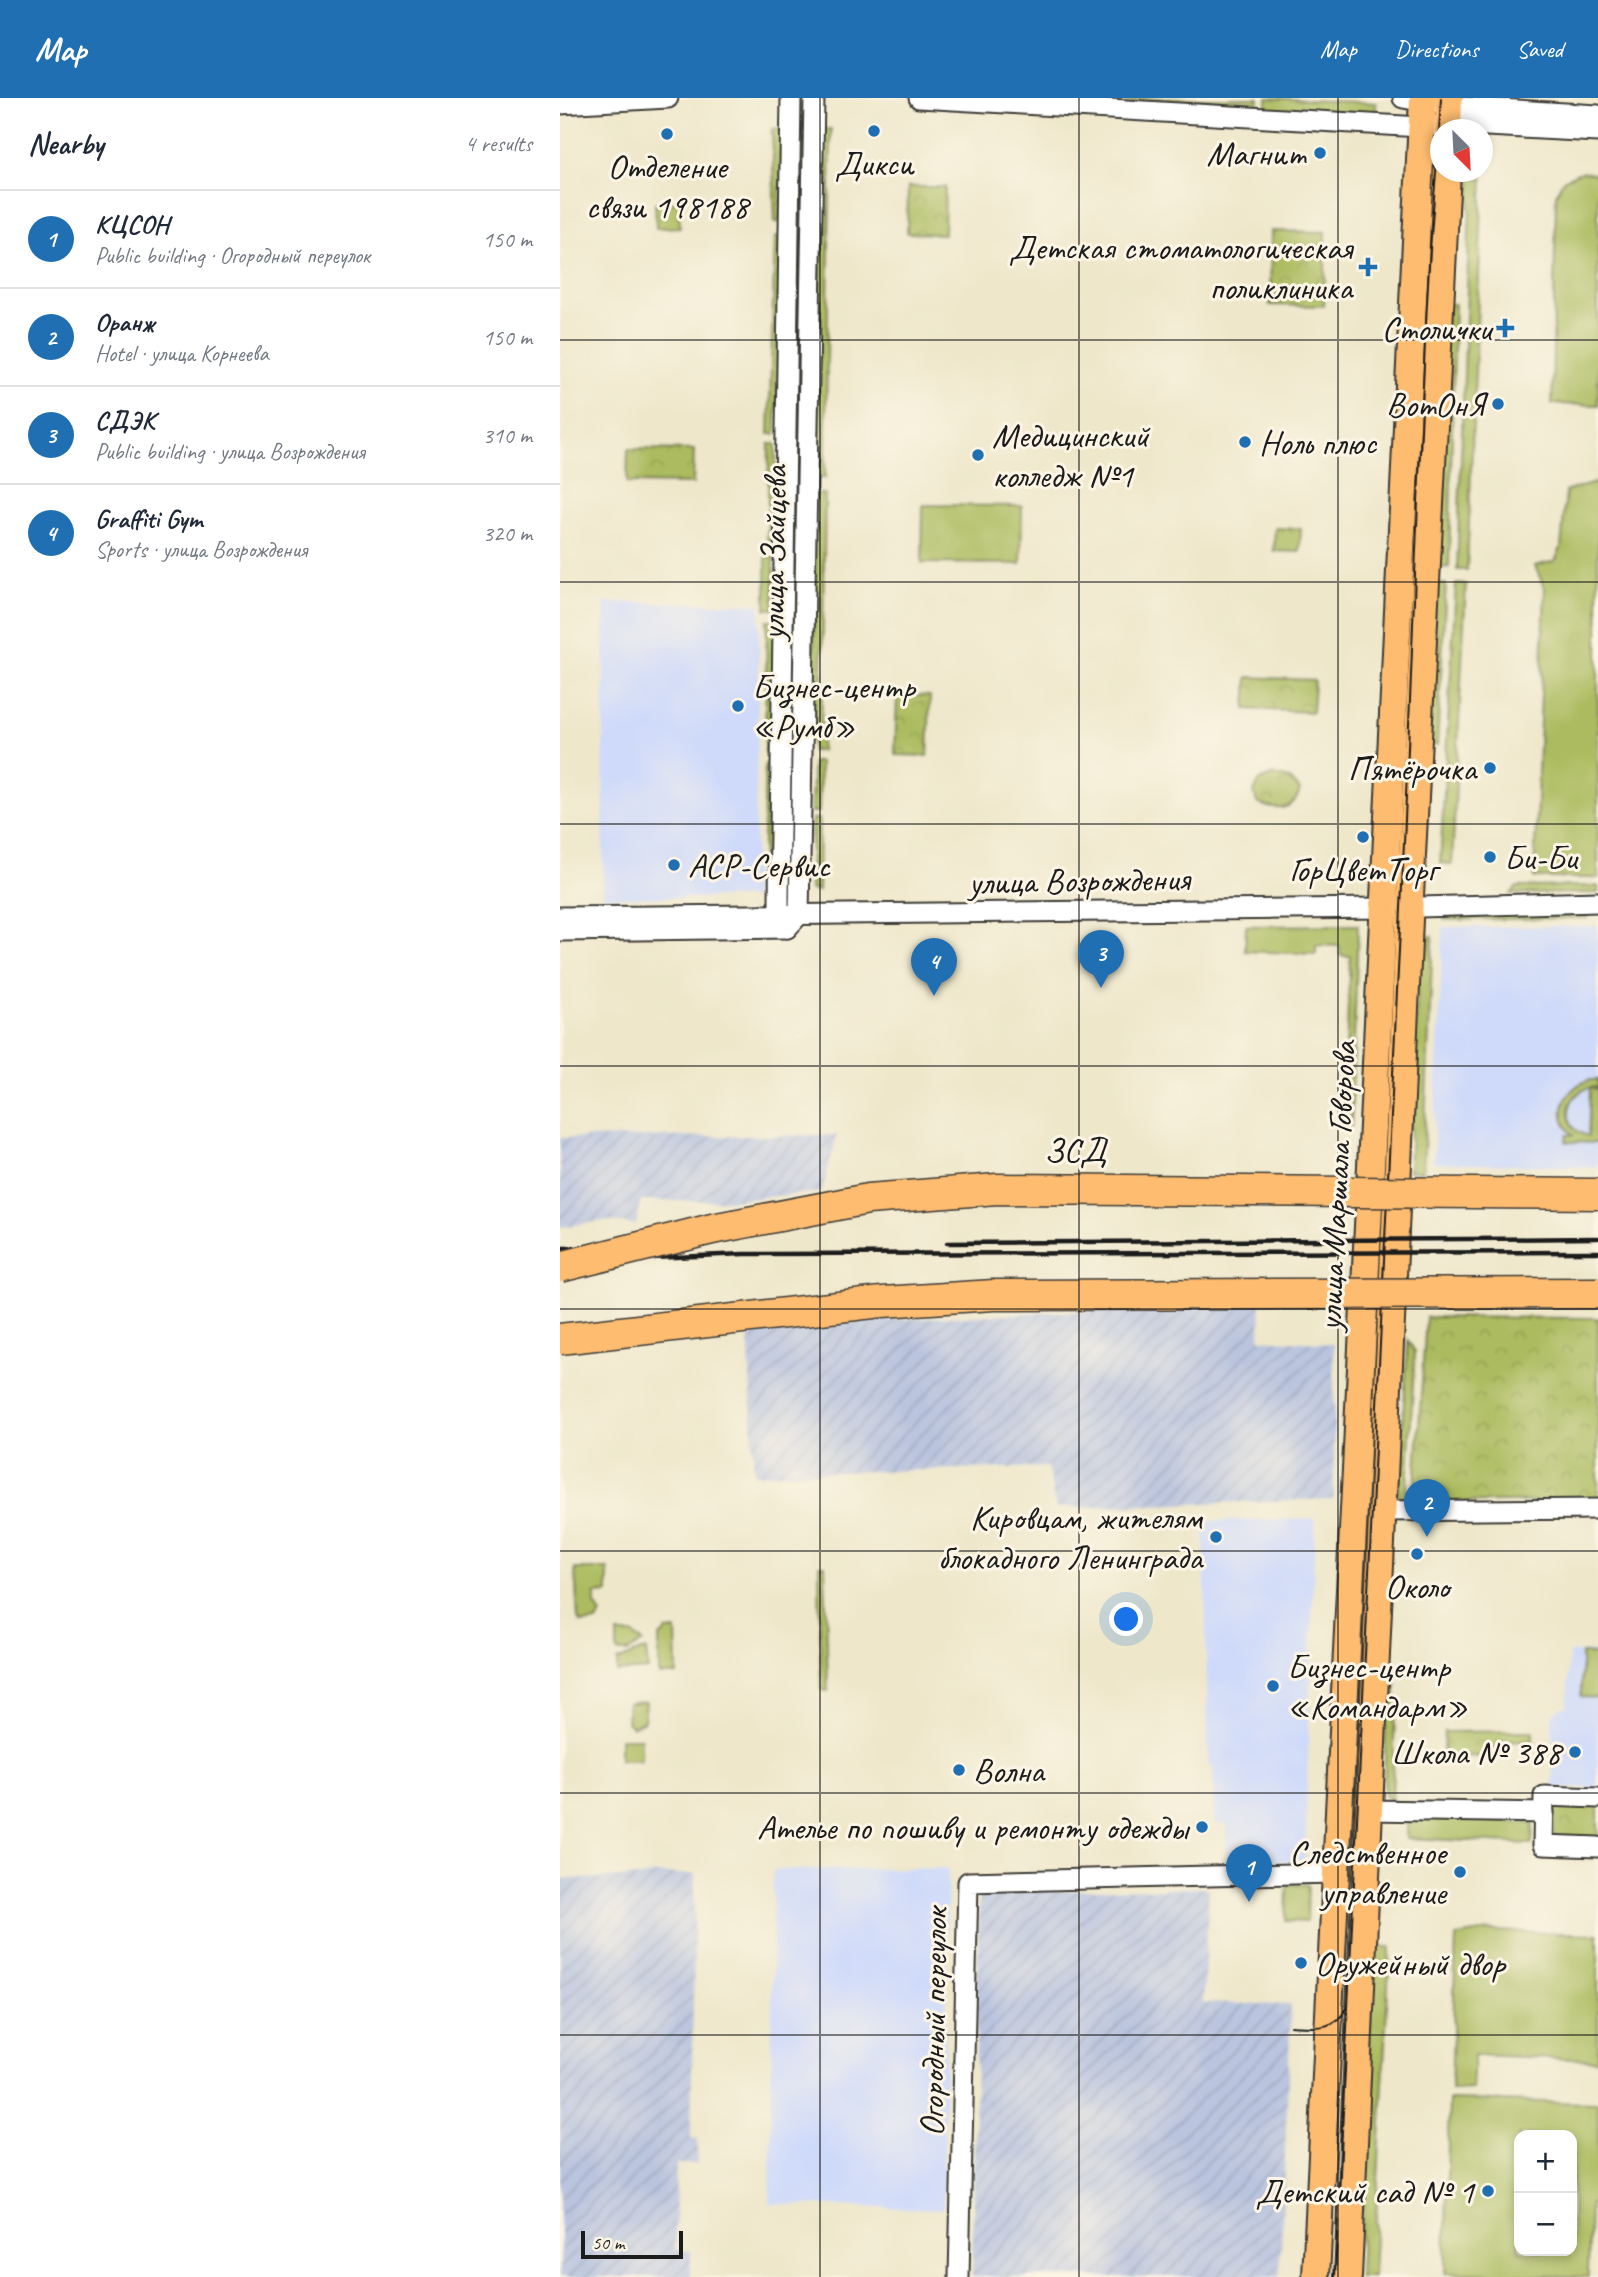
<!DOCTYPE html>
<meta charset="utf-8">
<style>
body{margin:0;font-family:Caveat,sans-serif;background:#f6f6f7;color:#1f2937}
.controls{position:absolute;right:21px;bottom:21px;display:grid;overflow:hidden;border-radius:14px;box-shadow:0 4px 10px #0003}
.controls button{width:63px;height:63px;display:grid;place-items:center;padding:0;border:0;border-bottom:2px solid #e0e1e3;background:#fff;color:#1f2937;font:35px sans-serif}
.compass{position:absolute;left:870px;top:21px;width:63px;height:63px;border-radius:50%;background:#fff;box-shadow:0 4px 10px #0003;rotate:156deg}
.scale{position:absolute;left:21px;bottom:18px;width:102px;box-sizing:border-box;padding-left:7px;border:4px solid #1c1c1c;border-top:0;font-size:19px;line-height:24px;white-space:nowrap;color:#1c1c1c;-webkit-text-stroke:5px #fcf5e5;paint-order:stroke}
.you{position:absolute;left:567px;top:1522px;width:24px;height:24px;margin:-18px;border:5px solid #fff;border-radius:50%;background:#1a73e8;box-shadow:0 0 0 10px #1a73e833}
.badge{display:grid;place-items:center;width:46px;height:46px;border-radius:50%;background:#1f6fb2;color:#fff;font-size:23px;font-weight:700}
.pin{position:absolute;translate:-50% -58px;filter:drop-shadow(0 2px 4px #0008)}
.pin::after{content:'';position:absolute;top:37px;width:24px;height:21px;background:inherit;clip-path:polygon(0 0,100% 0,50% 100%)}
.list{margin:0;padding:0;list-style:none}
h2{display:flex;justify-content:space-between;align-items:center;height:91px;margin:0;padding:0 28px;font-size:30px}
h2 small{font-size:23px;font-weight:400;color:#747a83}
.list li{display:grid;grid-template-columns:46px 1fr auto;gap:21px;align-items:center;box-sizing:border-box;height:98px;padding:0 28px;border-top:2px solid #e0e1e3}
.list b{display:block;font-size:26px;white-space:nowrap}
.list p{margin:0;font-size:23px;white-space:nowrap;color:#747a83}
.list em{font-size:23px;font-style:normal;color:#747a83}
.map{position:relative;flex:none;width:1038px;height:2179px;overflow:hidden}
header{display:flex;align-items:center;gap:42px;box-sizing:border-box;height:98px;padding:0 35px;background:#1f6fb2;color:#fff}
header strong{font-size:33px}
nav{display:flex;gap:38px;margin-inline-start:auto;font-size:24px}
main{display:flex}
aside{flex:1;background:#fff}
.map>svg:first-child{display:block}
.built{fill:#cfdafa}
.industrial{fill:url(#industrial-furrows)}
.grass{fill:#acbb5e;stroke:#646c3d;stroke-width:2;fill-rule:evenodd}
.park{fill:url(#park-crowns);stroke:#646c3d;stroke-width:2}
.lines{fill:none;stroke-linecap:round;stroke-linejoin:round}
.minor-casing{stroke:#3c3a36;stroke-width:23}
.major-casing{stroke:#3c3a36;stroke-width:30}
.minor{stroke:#fff;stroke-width:19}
.major{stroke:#fdbc70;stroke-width:26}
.tram{stroke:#1c1c1c;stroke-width:2}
.rail{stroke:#1c1c1c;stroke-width:4.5}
.highway-bridge-casing{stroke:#3c3a36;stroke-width:33;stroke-linecap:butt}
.highway-bridge{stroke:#fdbc70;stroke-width:30}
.grid{fill:none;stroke:#1c1c1c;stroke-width:2;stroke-opacity:0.55}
.poi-dot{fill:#1f6fb2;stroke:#fcf5e5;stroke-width:2.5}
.labels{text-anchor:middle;stroke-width:6;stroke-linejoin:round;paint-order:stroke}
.poi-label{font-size:35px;fill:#1c1c1c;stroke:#fcf5e5;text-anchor:end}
.street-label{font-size:35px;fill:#1c1c1c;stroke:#fcf5e5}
</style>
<header>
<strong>Map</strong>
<nav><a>Map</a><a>Directions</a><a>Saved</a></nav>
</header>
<main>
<aside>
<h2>Nearby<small>4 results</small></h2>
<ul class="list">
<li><span class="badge">1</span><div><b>КЦСОН</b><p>Public building · Огородный переулок</p></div><em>150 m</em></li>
<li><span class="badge">2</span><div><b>Оранж</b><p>Hotel · улица Корнеева</p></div><em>150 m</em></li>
<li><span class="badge">3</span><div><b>СДЭК</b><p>Public building · улица Возрождения</p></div><em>310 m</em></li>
<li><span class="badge">4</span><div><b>Graffiti Gym</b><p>Sports · улица Возрождения</p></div><em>320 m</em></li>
</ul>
</aside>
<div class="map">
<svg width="1038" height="2179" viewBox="0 0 1038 2179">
<defs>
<pattern id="industrial-furrows" width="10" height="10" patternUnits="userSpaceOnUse" patternTransform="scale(1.75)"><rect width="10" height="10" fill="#bac4de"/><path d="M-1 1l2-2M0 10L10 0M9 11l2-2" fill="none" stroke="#9fa8be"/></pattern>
<pattern id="park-crowns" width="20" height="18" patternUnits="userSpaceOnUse" patternTransform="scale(1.75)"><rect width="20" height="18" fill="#acbb5e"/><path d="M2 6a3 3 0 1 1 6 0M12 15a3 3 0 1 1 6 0" fill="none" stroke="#93a051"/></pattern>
</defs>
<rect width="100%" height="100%" fill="#fcf5e5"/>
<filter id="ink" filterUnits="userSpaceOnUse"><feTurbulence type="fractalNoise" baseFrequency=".0143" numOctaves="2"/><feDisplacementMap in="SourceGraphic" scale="14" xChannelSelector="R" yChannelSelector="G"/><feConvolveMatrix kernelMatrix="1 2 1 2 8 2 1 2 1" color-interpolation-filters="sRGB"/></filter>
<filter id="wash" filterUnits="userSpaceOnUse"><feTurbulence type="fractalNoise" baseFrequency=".00686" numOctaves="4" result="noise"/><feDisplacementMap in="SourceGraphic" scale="28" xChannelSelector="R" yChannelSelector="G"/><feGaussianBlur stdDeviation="1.57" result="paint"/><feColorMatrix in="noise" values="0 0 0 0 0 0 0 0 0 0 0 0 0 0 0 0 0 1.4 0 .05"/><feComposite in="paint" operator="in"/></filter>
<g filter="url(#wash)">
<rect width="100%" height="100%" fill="#eee7ca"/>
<g class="built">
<polygon points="44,504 200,506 194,800 43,799"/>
<polygon points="1038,828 1038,1069 873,1065 883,829"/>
<polygon points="755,1421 745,1763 666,1764 666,1727 656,1726 654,1721 653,1671 648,1667 644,1423"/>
<polygon points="1038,1554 1038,1690 993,1690 992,1618 999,1610 1007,1609 1009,1555"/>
<polygon points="388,1770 383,2111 210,2106 213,1772"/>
</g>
<g class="industrial">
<polygon points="277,1037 262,1094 156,1103 81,1103 76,1127 43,1123 0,1129 0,1040"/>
<polygon points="701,1205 700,1241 774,1246 774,1401 496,1410 487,1369 194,1376 188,1228"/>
<polygon points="95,1776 135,1776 131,2040 138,2041 137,2066 116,2066 115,2152 131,2153 130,2179 0,2179 0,1781 81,1779"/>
<polygon points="649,1790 643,1905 731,1907 720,2179 412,2179 419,1794"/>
</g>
<g class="grass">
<polygon points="495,0 699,0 698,12"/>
<polygon points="707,0 816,5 816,19 707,12"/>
<polygon points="212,31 221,31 220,124 215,124"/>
<polygon points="263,31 271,31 265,380 257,379"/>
<polygon points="1020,74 1038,76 1038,307 992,306 996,96 1003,82"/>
<polygon points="911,79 923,80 907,472 897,472"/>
<polygon points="215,139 220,139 216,336 209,336"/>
<polygon points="886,206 895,206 889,469 877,470"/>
<polygon points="209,346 216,346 215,443 207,443"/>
<polygon points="1038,384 1038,780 974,780 985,491 975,468 995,463 1001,450 1006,393"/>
<polygon points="256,396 265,396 261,653 252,653"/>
<polygon points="363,407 462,408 461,466 362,465"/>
<rect x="206" y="459" width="8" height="52"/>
<polygon points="875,486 886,486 877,647 868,647"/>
<polygon points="896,486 906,486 892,766 880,765"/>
<polygon points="207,522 214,522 211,654 205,654"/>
<polygon points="253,664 260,664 259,714 251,714"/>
<polygon points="205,666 211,666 209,790 202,790"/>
<polygon points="252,721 259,721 258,793 250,792"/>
<polygon points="1038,788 1038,795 951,796 957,789"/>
<polygon points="1027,813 1028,820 884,822 884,816"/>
<polygon points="798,827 791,1029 783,1029 790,858 780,857 780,848 756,847 756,856 685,853 686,828"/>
<polygon points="860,838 873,838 863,1073 849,1073"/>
<path d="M1030,982h8v7c-33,0 -40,41 -10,49l2,-47h8v54l-32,-1 1,-7h6c-20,-20 -9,-48 17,-55z"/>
<polygon points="848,1242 855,1254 846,1405 838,1396"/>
<polygon points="259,1467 265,1467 268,1593 261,1592"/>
<polygon points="15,1471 48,1471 48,1495 35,1496 35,1507 41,1516 37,1524 21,1525 18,1521"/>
<polygon points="116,1532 117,1577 99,1577 99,1540 106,1533"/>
<polygon points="57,1536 72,1536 83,1544 68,1554 57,1554"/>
<polygon points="86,1551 88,1572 57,1574 57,1563"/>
<polygon points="1021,1556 1038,1556 1038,1600 1021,1599"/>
<polygon points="827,1585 836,1585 832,1704 824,1696"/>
<polygon points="86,1604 84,1623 72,1629 67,1624 68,1605"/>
<rect x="60" y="1640" width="21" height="22"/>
<polygon points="847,1719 973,1725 972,1746 846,1740"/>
<polygon points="727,1786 748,1787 747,1824 726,1823"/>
<polygon points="929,1833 1038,1836 1038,1962 914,1957 912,1991 891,1992 896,1838"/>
<polygon points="814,1849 830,1849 813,2179 799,2179"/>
<path d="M889,2002l149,3v101h-8l-2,73 -143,-4zM959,2037h53v116h-53z"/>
</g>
<g class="park">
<polygon points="348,89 385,89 384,136 347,135"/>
<polygon points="119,104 120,129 96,130 95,105"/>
<polygon points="711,133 766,134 764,208 710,207"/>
<polygon points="68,351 134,352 133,386 67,385"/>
<polygon points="715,430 741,431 740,454 714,453"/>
<polygon points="688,579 754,582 752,614 686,611"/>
<polygon points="337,597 370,598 368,658 335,657"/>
<path d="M714,677l16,4 10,11c-6,22 -25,21 -43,13l-3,-11 5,-11z"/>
<polygon points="866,1219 1038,1220 1038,1403 854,1405"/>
<polygon points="973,1633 973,1643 939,1644 926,1659 883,1657 884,1634"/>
<polygon points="994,1702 1038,1704 1038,1742 993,1740"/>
</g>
</g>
<g filter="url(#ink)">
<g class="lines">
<g class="minor-casing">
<g id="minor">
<polyline points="359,0 861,29 888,26 1038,34"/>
<polyline points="843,0 889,8 1038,17"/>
<polyline points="0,6 108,0"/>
<polyline points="0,819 825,810 1038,804"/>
<polyline points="225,827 219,816 219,800 231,0"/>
<polyline points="227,830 239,817 254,0"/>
<polyline points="0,833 227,830"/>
<polyline points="823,1413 1038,1411"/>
<polyline points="1038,1700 984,1698 983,1747 1038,1749"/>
<polyline points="810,1712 984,1715"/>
<polyline points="399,2179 408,1784 774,1775"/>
</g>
</g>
<g class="major-casing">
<g id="major">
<polyline points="888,32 889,0"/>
<path d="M756,2179c32,-727 76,-1452 107,-2179"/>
<polyline points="788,2179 851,777 887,74"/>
</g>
</g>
<use href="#minor" class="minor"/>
<use href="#major" class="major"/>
<g class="tram">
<path d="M730,1928c22,1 46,6 56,-18"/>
<path d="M775,2179c21,-456 43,-912 66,-1369 10,-208 16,-416 27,-624 3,-62 10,-124 13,-186"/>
</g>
<g class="rail">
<polyline points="387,1145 1038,1140"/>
<polyline points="0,1150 104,1149"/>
<polyline points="0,1164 184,1156 1038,1154"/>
</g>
<g class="highway-bridge-casing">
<g id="highway-bridge">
<polyline points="0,1169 152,1131 308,1101 437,1091 1038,1096"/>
<polyline points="0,1241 322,1204 434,1197 1038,1195"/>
</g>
</g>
<use href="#highway-bridge" class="highway-bridge"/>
</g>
</g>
<path class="grid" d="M260,0v2179M519,0v2179M778,0v2179M0,242h1038M0,484h1038M0,726h1038M0,968h1038M0,1211h1038M0,1453h1038M0,1695h1038M0,1937h1038"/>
<g class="poi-dot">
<circle cx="314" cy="33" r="7"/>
<circle cx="107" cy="36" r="7"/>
<circle cx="760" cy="55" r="7"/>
<path d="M804.5 158.5h7v7h7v7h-7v7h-7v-7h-7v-7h7z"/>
<path d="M941.5 219.5h7v7h7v7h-7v7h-7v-7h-7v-7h7z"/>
<circle cx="938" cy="306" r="7"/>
<circle cx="685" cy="344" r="7"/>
<circle cx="418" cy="357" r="7"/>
<circle cx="178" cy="608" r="7"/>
<circle cx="930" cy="670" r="7"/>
<circle cx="803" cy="739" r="7"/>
<circle cx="930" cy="759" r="7"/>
<circle cx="114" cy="767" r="7"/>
<circle cx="656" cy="1439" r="7"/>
<circle cx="857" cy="1456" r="7"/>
<circle cx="713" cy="1588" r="7"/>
<circle cx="1015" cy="1654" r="7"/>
<circle cx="399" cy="1672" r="7"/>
<circle cx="642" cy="1729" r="7"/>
<circle cx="900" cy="1774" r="7"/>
<circle cx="741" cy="1865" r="7"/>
<circle cx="928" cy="2093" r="7"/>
</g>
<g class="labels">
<g class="poi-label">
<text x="746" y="67">Магнит</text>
<text x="314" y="77" text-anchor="middle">Дикси</text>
<text x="107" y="80" text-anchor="middle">Отделение<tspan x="107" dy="40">связи 198188</tspan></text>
<text x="792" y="161">Детская стоматологическая<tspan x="792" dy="40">поликлиника</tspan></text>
<text x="931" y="242">Столички</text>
<text x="924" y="318">ВотОнЯ</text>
<text x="432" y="349" text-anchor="start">Медицинский<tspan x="432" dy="40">колледж №1</tspan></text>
<text x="699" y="356" text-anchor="start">Ноль плюс</text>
<text x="192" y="600" text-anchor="start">Бизнес-центр<tspan x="192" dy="40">«Румб»</tspan></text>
<text x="916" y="682">Пятёрочка</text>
<text x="944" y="771" text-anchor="start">Би-Би</text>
<text x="128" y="779" text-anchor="start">АСР-Сервис</text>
<text x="803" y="783" text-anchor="middle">ГорЦветТорг</text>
<text x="642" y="1431">Кировцам, жителям<tspan x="642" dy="40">блокадного Ленинграда</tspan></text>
<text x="857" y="1500" text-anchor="middle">Около</text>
<text x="727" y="1580" text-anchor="start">Бизнес-центр<tspan x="727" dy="40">«Командарм»</tspan></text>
<text x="1001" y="1666">Школа № 388</text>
<text x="413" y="1684" text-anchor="start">Волна</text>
<text x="628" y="1741">Ателье по пошиву и ремонту одежды</text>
<text x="886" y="1766">Следственное<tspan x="886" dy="40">управление</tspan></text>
<text x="755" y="1877" text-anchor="start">Оружейный двор</text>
<text x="914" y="2105">Детский сад № 1</text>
</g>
<g class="street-label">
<text transform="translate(213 455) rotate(-89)" y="12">улица Зайцева</text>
<text transform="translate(519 782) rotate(-1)" y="12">улица Возрождения</text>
<text x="515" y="1064">ЗСД</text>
<text transform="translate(776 1088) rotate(-87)" y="12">улица Маршала Говорова</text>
<text transform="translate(373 1924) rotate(-89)" y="12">Огородный переулок</text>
</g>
</g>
</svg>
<div class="controls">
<button>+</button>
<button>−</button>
</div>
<svg class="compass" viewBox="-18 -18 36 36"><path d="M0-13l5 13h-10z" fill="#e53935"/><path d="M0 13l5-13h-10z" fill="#747a83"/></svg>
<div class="scale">50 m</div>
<div class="you"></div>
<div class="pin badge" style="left:689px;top:1804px">1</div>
<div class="pin badge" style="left:867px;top:1439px">2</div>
<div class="pin badge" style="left:541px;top:890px">3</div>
<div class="pin badge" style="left:374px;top:898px">4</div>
</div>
</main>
